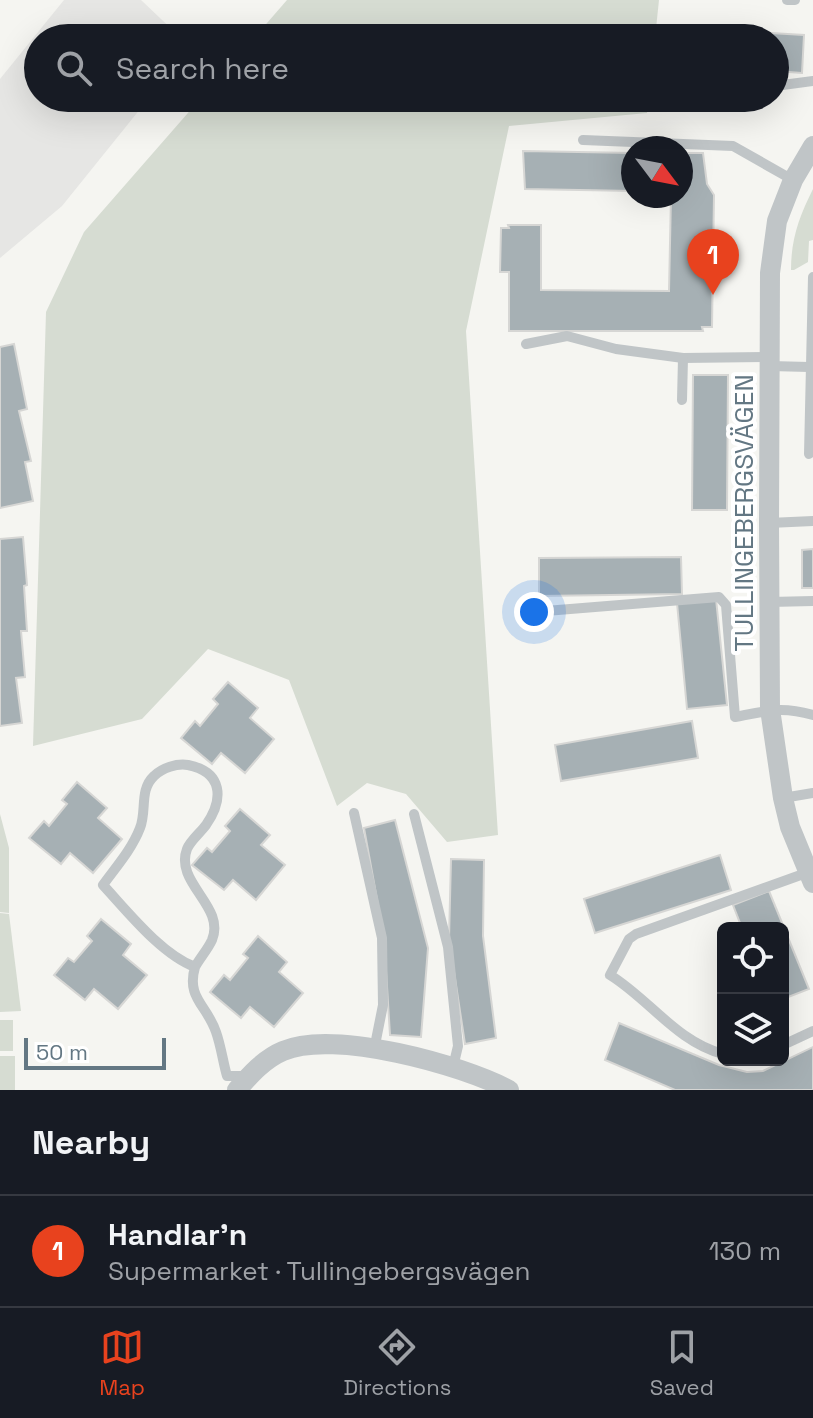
<!DOCTYPE html>
<meta charset="utf-8">
<style>
body{margin:0;font-family:"Space Grotesk",sans-serif;background:#20242c;color:#f1f3f6}
.controls{position:absolute;right:24px;bottom:24px;display:grid;overflow:hidden;border-radius:12px;box-shadow:0 8px 32px #0002}
.controls button{width:72px;height:72px;display:grid;place-items:center;padding:0;border:0;border-bottom:2px solid #363941;background:#171b24;color:#f1f3f6;font:40px sans-serif}
.compass{position:absolute;left:621px;top:136px;width:72px;height:72px;border-radius:50%;background:#171b24;box-shadow:0 8px 32px #0002;rotate:122deg}
.scale{position:absolute;left:24px;bottom:20px;width:142px;box-sizing:border-box;padding-left:8px;border:4px solid #637783;border-top:0;font-size:22px;line-height:28px;white-space:nowrap;color:#637783;-webkit-text-stroke:6px #fff;paint-order:stroke}
.you{position:absolute;left:534px;top:612px;width:28px;height:28px;margin:-20px;border:6px solid #fff;border-radius:50%;background:#1a73e8;box-shadow:0 0 0 12px #1a73e833}
.badge{display:grid;place-items:center;width:52px;height:52px;border-radius:50%;background:#e8421e;color:#fff;font-size:26px;font-weight:700}
.pin{position:absolute;translate:-50% -66px;filter:drop-shadow(0 2px 4px #0008)}
.pin::after{content:'';position:absolute;top:42px;width:28px;height:24px;background:inherit;clip-path:polygon(0 0,100% 0,50% 100%)}
.list{margin:0;padding:0;list-style:none}
h2{display:flex;justify-content:space-between;align-items:center;height:104px;margin:0;padding:0 32px;font-size:34px}
h2 small{font-size:26px;font-weight:400;color:#9ea1a6}
.list li{display:grid;grid-template-columns:52px 1fr auto;gap:24px;align-items:center;box-sizing:border-box;height:112px;padding:0 32px;border-top:2px solid #363941}
.list b{display:block;font-size:30px;white-space:nowrap}
.list p{margin:0;font-size:26px;white-space:nowrap;color:#9ea1a6}
.list em{font-size:26px;font-style:normal;color:#9ea1a6}
.icon{flex:none;width:44px;height:44px;fill:none;stroke:currentColor;stroke-width:2;stroke-linecap:round;stroke-linejoin:round}
.map{position:relative;flex:none;width:813px;height:1090px;overflow:hidden}
.search{position:absolute;background:#171b24;box-shadow:0 8px 32px #0002;left:24px;right:24px;top:24px;height:88px;display:flex;align-items:center;gap:20px;box-sizing:border-box;padding:0 28px;border-radius:44px;color:#9ea1a6;font-size:30px}
.sheet{height:216px;background:#171b24}
nav{display:flex;justify-content:space-around;align-items:center;box-sizing:border-box;height:112px;border-top:2px solid #363941;background:#171b24;font-size:22px;color:#9ea1a6}
nav a{display:grid;justify-items:center;gap:4px}
nav .on{color:#e8421e}
.map>svg:first-child{display:block}
.built{fill:#e6e6e4}
.green{fill:#d6dcd2}
.building{fill:#a6b0b4;stroke:#d6d6d4;stroke-width:2}
.lines{fill:none;stroke-linecap:round;stroke-linejoin:round}
.lane{stroke:#c0c5c7;stroke-width:10}
.street{stroke:#c0c5c7;stroke-width:20}
.labels{text-anchor:middle;stroke-width:8;stroke-linejoin:round;paint-order:stroke}
.street-label{font-size:26px;fill:#637783;stroke:#fff}
</style>
<div class="map">
<svg width="813" height="1090" viewBox="0 0 813 1090">
<rect width="100%" height="100%" fill="#f5f5f1"/>
<polygon class="built" points="64,0 141,0 181,38 38,38 38,98 149,98 62,206 0,258 0,79"/>
<g class="green">
<polygon points="287,0 659,0 655,38 254,38"/>
<polygon points="201,98 649,98 647,113 509,126 466,331 498,835 447,842 406,794 367,783 337,806 289,680 208,649 142,719 33,746 46,312 84,232"/>
<path d="M813,189v51l-4,1 -1,21 -14,8h-3c0,-31 8,-53 22,-81z"/>
<polygon points="0,814 9,848 9,913 0,912"/>
<polygon points="0,913 9,914 21,1011 0,1012"/>
<rect x="0" y="1020" width="13" height="31"/>
<rect x="0" y="1056" width="15" height="34"/>
</g>
<g class="building">
<polygon points="698,29 804,35 802,73 775,71 775,38 697,38"/>
<polygon points="523,151 633,153 633,191 525,189"/>
<polygon points="681,153 703,153 707,184 714,195 712,327 702,327 703,331 509,331 509,272 500,272 501,228 509,228 508,225 541,225 541,290 669,291 671,196 681,196"/>
<polygon points="14,344 27,409 19,411 31,461 25,462 33,501 0,508 0,347"/>
<polygon points="693,375 728,375 727,510 692,510"/>
<polygon points="23,537 27,585 24,586 27,631 21,631 25,677 16,678 22,723 0,726 0,539"/>
<polygon points="813,549 813,588 802,588 802,550"/>
<polygon points="681,557 682,594 539,596 539,558"/>
<polygon points="716,599 727,705 687,709 677,603"/>
<polygon points="228,682 258,708 250,718 274,739 245,773 221,753 212,764 181,738 195,721 200,726 218,704 213,699"/>
<polygon points="692,721 698,758 561,781 555,745"/>
<polygon points="77,782 107,808 98,818 122,839 93,873 70,853 61,864 29,838 44,821 49,826 67,804 62,800"/>
<polygon points="240,809 270,835 261,845 285,865 256,900 233,880 224,890 192,865 207,848 212,852 230,831 225,826"/>
<polygon points="395,820 428,948 421,1037 390,1035 384,938 364,828"/>
<polygon points="720,855 731,890 595,933 584,899"/>
<polygon points="451,859 484,860 483,936 496,1038 465,1044 449,939"/>
<polygon points="769,891 809,989 783,999 783,928 742,928 733,905"/>
<polygon points="101,919 131,944 123,955 147,975 118,1009 94,989 85,1000 54,975 68,958 74,962 92,941 87,936"/>
<polygon points="258,936 287,962 279,972 303,993 274,1027 250,1007 241,1018 210,992 224,975 230,980 248,958 243,954"/>
<polygon points="619,1023 719,1065 747,1072 763,1071 813,1047 813,1090 675,1090 605,1060"/>
</g>
<g class="lines">
<g class="lane">
<polyline points="787,0 795,0"/>
<polyline points="775,86 813,81"/>
<polyline points="583,140 733,146 793,180"/>
<polyline points="526,344 567,336 616,349 683,358 770,357"/>
<polyline points="770,366 809,367"/>
<polyline points="682,400 683,358"/>
<polyline points="809,454 813,277"/>
<polyline points="769,523 813,521"/>
<polyline points="770,602 813,601"/>
<path d="M533,612l186,-15 7,8 9,112c31,-6 46,-11 78,-2"/>
<polyline points="783,798 813,793"/>
<polyline points="354,813 382,938 383,1005 374,1050"/>
<polyline points="414,814 448,947 458,1046 453,1067"/>
<path d="M195,967c5,-9 13,-18 17,-27 14,-34 -38,-57 -25,-91 3,-8 13,-16 19,-24 18,-26 17,-53 -18,-60 -11,-2 -26,3 -34,11 -15,14 -7,35 -14,52 -8,21 -24,39 -37,57 25,27 58,69 92,82 -9,31 12,38 21,65 5,14 7,30 11,44h21"/>
<polyline points="783,1045 813,1031"/>
<path d="M723,1054c-46,-12 -74,-55 -113,-79l19,-36 7,-5 173,-62"/>
</g>
<g class="street">
<polyline points="813,146 793,180 777,221 770,273 769,523 770,709 783,798 790,827 813,883"/>
<path d="M237,1090c13,-15 27,-31 46,-39 50,-22 180,14 226,39"/>
</g>
</g>
<g class="labels">
<g class="street-label">
<text transform="translate(744 513) rotate(-90)" y="9">TULLINGEBERGSVÄGEN</text>
</g>
</g>
</svg>
<div class="controls">
<button><svg class="icon" aria-label="locate" viewBox="0 0 24 24"><circle cx="12" cy="12" r="6"/><path d="M12 2v4M12 18v4M2 12h4M18 12h4"/></svg></button>
<button><svg class="icon" aria-label="layers" viewBox="0 0 24 24"><path d="M12 4l9 5-9 5-9-5zM3 14l9 5 9-5"/></svg></button>
</div>
<svg class="compass" viewBox="-18 -18 36 36"><path d="M0-13l5 13h-10z" fill="#e53935"/><path d="M0 13l5-13h-10z" fill="#9ea1a6"/></svg>
<div class="scale">50 m</div>
<div class="you"></div>
<div class="pin badge" style="left:713px;top:295px">1</div>
<div class="search"><svg class="icon" aria-label="search" viewBox="0 0 24 24"><circle cx="10" cy="10" r="6"/><path d="M15 15l6 6"/></svg>Search here</div>
</div>
<section class="sheet">
<h2>Nearby<small></small></h2>
<ul class="list">
<li><span class="badge">1</span><div><b>Handlar'n</b><p>Supermarket · Tullingebergsvägen</p></div><em>130 m</em></li>
</ul>
</section>
<nav>
<a class="on"><svg class="icon" aria-label="map" viewBox="0 0 24 24"><path d="M3 6l6-2 6 2 6-2v14l-6 2-6-2-6 2zM9 4v14M15 6v14"/></svg>Map</a>
<a><svg class="icon" aria-label="directions" viewBox="0 0 24 24"><path d="M12 3l9 9-9 9-9-9zM9 14v-3h6M13 9l2 2-2 2"/></svg>Directions</a>
<a><svg class="icon" aria-label="saved" viewBox="0 0 24 24"><path d="M7 4h10v16l-5-4-5 4z"/></svg>Saved</a>
</nav>
